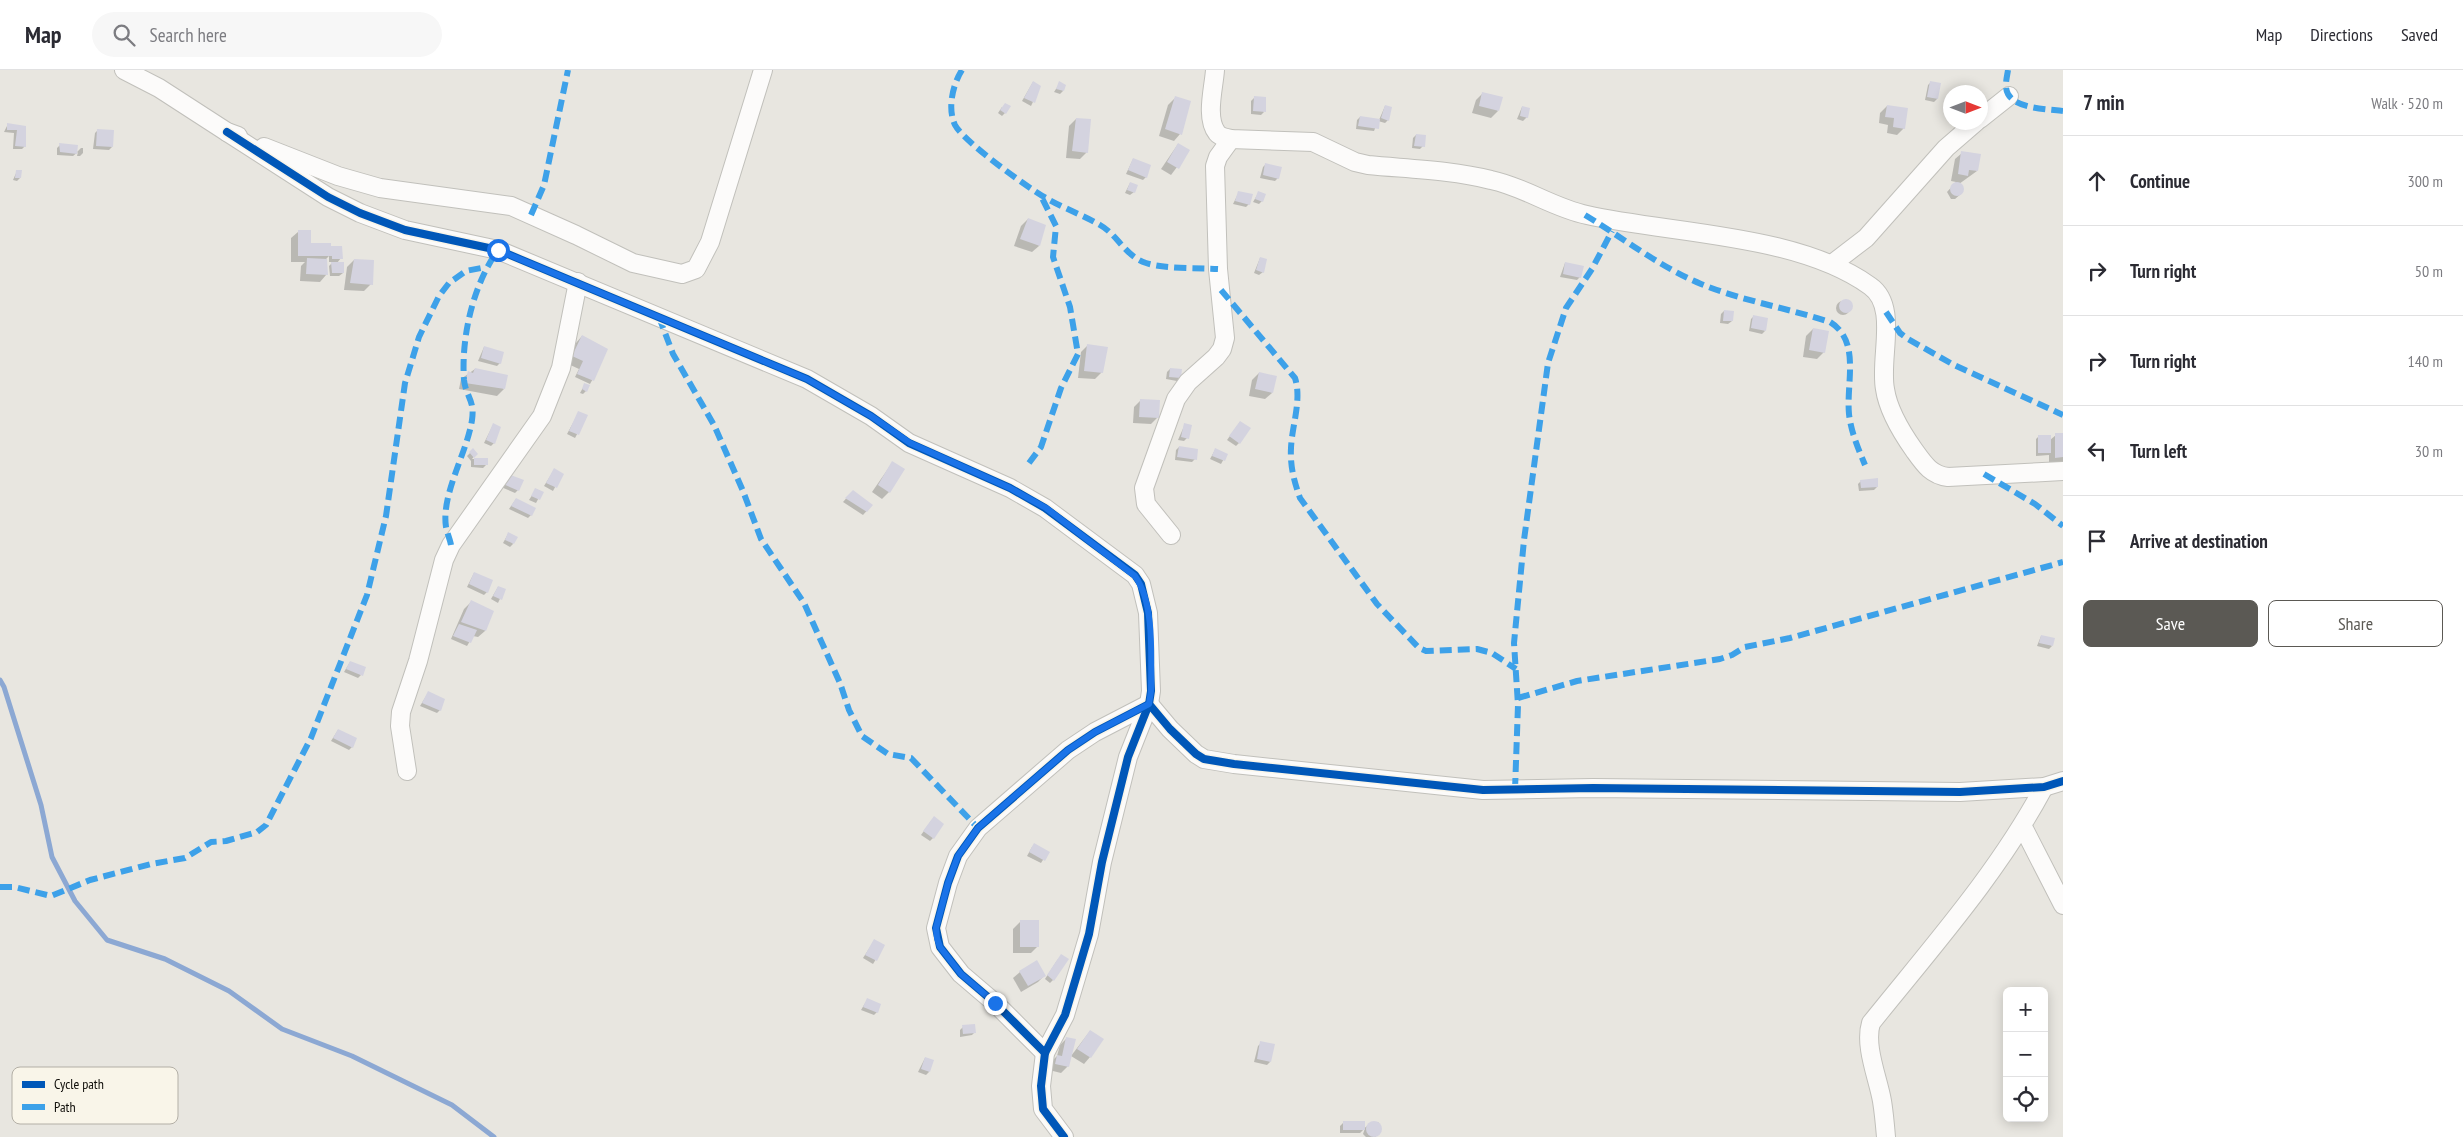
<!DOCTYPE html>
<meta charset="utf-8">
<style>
body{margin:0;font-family:"PT Sans Narrow",sans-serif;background:#f7f7f7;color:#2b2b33}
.controls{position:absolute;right:15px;bottom:15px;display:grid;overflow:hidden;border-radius:8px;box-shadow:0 2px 12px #0003}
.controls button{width:45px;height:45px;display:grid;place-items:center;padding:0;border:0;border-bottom:1px solid #e1e1e2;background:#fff;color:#2b2b33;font:25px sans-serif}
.compass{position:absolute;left:1943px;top:15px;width:45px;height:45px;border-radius:50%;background:#fff;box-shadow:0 2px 12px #0003;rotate:90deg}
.stop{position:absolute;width:15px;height:15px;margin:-11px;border:4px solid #1a73e8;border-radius:50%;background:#fff}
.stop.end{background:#1a73e8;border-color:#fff;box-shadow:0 1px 5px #0008}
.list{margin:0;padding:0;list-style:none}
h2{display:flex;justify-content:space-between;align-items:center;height:65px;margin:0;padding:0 20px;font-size:21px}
h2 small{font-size:16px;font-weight:400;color:#7c7c81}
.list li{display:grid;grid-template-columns:32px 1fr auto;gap:15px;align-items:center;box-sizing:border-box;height:90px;padding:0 20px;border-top:1px solid #e1e1e2}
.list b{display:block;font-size:19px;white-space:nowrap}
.list em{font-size:16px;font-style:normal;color:#7c7c81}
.actions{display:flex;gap:10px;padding:15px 20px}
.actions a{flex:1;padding:11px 0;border:1px solid #5b5954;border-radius:8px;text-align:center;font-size:18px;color:#5b5954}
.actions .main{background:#5b5954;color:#fff}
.icon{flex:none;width:28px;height:28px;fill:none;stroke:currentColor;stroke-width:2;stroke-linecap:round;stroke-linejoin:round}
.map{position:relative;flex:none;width:2063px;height:1067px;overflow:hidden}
header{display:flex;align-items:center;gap:30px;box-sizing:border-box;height:70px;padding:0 25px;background:#fff;border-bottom:1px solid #e1e1e2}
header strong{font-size:24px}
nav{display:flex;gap:28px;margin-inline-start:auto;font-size:18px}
.search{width:350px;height:45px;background:#f7f7f7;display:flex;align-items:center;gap:12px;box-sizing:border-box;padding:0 18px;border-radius:28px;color:#7c7c81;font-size:19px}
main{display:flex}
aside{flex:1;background:#fff}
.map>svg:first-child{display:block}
.shadow{fill:#0003}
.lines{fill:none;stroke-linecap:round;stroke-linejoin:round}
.stream{stroke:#8ca8d3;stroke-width:5}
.building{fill:#d4d3df}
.minor-casing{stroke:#c1c0bb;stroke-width:20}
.minor{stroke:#fcfbfa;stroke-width:18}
.quiet{stroke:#3da1e9;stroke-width:6;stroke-dasharray:12 6;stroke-linecap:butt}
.cycleway-casing{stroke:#f9f5e9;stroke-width:11}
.cycleway{stroke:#0057b8;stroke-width:8}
.route{stroke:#1a73e8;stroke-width:6}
.key{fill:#f9f5e9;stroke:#b3afa6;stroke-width:1}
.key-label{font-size:14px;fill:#0f0d09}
</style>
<header>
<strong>Map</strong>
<div class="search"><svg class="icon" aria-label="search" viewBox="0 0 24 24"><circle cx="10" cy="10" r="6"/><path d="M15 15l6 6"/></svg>Search here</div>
<nav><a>Map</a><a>Directions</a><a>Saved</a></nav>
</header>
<main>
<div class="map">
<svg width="2063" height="1067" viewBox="0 0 2063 1067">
<rect width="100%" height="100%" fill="#e8e6e0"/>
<g class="shadow">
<polygon points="1033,12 1040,17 1031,36 1022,31"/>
<polygon points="1931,12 1940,14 1937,29 1934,32 1925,30 1928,15"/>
<polygon points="1060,13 1063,21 1060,24 1054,22"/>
<polygon points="1482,24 1498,41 1491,48 1472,43 1476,30"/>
<polygon points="1175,28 1180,64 1174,71 1159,66 1168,35"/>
<polygon points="1254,28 1264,42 1261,45 1251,44 1251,31"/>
<polygon points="1385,36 1388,50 1385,53 1378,51 1374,61 1356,59 1357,50 1360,47 1379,50"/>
<polygon points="1887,36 1904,58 1897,65 1887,63 1888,55 1879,53 1880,43"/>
<polygon points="1002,37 1005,43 1002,46 998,43"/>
<polygon points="1522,37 1527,47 1523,51 1517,49"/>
<polygon points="1076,49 1087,82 1080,89 1066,88 1069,56"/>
<polygon points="8,54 25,57 25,76 22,79 13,79 14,63 4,62"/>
<polygon points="98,60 112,77 109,80 93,79 95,63"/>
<polygon points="1416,65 1423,76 1420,79 1412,78 1413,68"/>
<polygon points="1178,74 1189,81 1171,105 1161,99"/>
<polygon points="60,75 76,83 81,78 83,78 83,83 80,86 77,86 78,82 73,86 57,85 57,78"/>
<polygon points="1962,83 1977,101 1959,114 1962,117 1962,123 1955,129 1951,129 1947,122 1956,112 1951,111 1955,89"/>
<polygon points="1133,89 1146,107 1143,110 1126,104"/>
<polygon points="1266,94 1278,108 1275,111 1260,108 1263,97"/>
<polygon points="17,101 20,108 17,111 13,110"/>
<polygon points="1130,113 1134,122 1130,125 1125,123"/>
<polygon points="1239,122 1249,134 1246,137 1233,134"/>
<polygon points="1259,122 1262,131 1259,134 1253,132"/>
<polygon points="1028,149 1039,176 1032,182 1014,176 1021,156"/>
<polygon points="298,162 310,174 330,180 341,188 337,193 343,203 339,206 330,206 329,196 333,192 329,192 329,186 326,189 326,205 320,212 300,211 301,196 305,192 291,192 291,168"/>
<polygon points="1260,188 1263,202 1259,205 1254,203"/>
<polygon points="354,190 371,214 364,221 344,220 347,197"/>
<polygon points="1565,193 1580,207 1577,210 1560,207"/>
<circle cx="1843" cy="238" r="7"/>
<polygon points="1724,241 1732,251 1728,254 1720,253 1721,244"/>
<polygon points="1754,246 1765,261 1762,264 1749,261 1751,249"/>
<polygon points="1813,259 1824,282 1817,289 1803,287 1806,266"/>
<polygon points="582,266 599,298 590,314 575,307 579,299 566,293 576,273"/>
<polygon points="1088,275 1102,302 1095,309 1078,308 1081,282"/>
<polygon points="484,277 500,293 497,296 478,291"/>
<polygon points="475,299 504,319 497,326 459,319 461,309"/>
<polygon points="1170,299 1180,307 1177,311 1166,309 1167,302"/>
<polygon points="1259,303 1272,323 1265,329 1249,326 1252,310"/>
<polygon points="585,314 586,321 583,324 580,323"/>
<polygon points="1141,330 1158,347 1151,354 1133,353 1134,337"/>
<polygon points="579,342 587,346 575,368 567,364"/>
<polygon points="1240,352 1239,373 1236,376 1227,370"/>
<polygon points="1185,354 1187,368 1184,371 1178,370"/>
<polygon points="493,355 494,373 491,376 484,373"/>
<polygon points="2056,365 2063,365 2063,393 2049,394 2049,385 2036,386 2036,369 2039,366 2050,370"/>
<polygon points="1179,377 1195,389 1192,392 1175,390 1176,380"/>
<polygon points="473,380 476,384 472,389 487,389 486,395 483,398 471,397 471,391 467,386"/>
<polygon points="1215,380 1226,385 1221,394 1210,389"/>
<polygon points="892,393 889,422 882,429 872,422"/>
<polygon points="554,400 562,404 553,421 544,416"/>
<polygon points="505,408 518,420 515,423 501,417"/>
<polygon points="1861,411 1877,417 1874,420 1859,421 1858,414"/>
<polygon points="536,419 542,422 536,433 529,430"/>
<polygon points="850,424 871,436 863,445 843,432"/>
<polygon points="516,429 531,445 528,448 509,439"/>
<polygon points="508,464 513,474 510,477 503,473"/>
<polygon points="474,503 487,522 484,525 467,517"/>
<polygon points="498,517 504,520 498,533 491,529"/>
<polygon points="471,532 492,541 485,561 478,567 473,566 467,576 451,569 464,539"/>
<polygon points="2041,566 2052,576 2049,579 2037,576"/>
<polygon points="350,592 361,605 358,608 344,602"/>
<polygon points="428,623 440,640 437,643 420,636"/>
<polygon points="338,660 352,677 349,680 331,671"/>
<polygon points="931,751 933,768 930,771 921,765"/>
<polygon points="1032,777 1048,782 1041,793 1027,786"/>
<polygon points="1020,852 1038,876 1031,883 1013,883 1013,859"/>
<polygon points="874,871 884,876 873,894 863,888"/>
<polygon points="1058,889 1053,910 1050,913 1045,909"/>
<polygon points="1020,902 1045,905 1038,912 1021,922 1013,908"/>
<polygon points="867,930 877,942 874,945 861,940"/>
<polygon points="963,957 975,962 972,965 960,967 960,960"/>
<polygon points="1090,961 1090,987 1084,994 1071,986"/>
<polygon points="1067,968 1068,996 1061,1003 1049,1000 1050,993 1057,986 1060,975"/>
<polygon points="1261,973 1270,992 1267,995 1254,992 1258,976"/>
<polygon points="925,988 929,1002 926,1005 918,1002"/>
<polygon points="1373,1052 1378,1052 1381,1056 1381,1061 1375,1067 1366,1067 1363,1064 1365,1058 1360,1063 1340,1063 1340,1056 1343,1053 1363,1059"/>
</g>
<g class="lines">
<polyline class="stream" points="0,610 4,617 41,735 52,787 75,831 107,870 165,889 229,921 282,959 352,986 452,1035 494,1067"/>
</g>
<g class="building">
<polygon points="1033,11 1041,16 1035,33 1024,28"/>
<polygon points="1059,11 1066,15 1064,21 1056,19"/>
<polygon points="1930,11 1941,13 1938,29 1927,27"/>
<polygon points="1482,22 1503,27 1499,41 1479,36"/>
<polygon points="1175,26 1191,31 1182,65 1165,59"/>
<polygon points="1254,26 1266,27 1266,42 1253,41"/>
<polygon points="1005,33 1011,36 1006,44 1000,40"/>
<polygon points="1385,35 1392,37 1389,51 1381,48"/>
<polygon points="1887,35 1908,38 1905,59 1893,57 1894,48 1885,47"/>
<polygon points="1522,36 1530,38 1528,48 1520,46"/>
<polygon points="1360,46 1380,49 1379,59 1358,56"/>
<polygon points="1076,48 1091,49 1088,83 1072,81"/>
<polygon points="7,53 26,56 26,77 15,76 17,60 7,60"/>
<polygon points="97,59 114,60 113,77 96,76"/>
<polygon points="1416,64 1426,65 1425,77 1414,76"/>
<polygon points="59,73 78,75 77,84 60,82"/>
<polygon points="1178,73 1190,80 1179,99 1167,92"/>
<polygon points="1961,81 1981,84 1978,101 1969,100 1968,106 1958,104"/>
<polygon points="1133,88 1151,95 1147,108 1128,100"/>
<polygon points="1265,93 1282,97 1279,109 1263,105"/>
<polygon points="16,100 22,100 21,108 15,108"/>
<circle cx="1957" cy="119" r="7"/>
<polygon points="1130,112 1138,115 1135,123 1127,120"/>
<polygon points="1238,121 1253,124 1250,135 1235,131"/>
<polygon points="1258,121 1266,124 1263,132 1255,129"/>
<polygon points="1028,148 1046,155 1040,176 1020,169"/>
<polygon points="298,160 311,160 311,173 331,173 331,176 342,176 343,189 332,189 332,186 298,186"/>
<polygon points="1260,187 1267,189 1264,203 1256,200"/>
<polygon points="307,188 327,189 328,205 306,204"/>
<polygon points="354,189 374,190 373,215 350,213"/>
<polygon points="331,192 344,192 344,203 332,203"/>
<polygon points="1565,192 1584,196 1581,208 1563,204"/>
<circle cx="1846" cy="236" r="7"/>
<polygon points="1724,240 1734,241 1733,251 1723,251"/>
<polygon points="1753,245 1768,248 1766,261 1751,258"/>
<polygon points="1813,258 1829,261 1825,283 1809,280"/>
<polygon points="582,265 608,279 594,311 577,304 583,291 572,286"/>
<polygon points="1087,274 1108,277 1103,303 1084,301"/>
<polygon points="484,276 504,282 501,294 481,288"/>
<polygon points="475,298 508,305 505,319 465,313 468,301 473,303"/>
<polygon points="1170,298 1182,299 1181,308 1169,307"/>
<polygon points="1259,302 1277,306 1273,323 1255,319"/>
<polygon points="584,313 590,315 587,322 582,319"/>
<polygon points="1140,329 1160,330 1159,348 1139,347"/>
<polygon points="578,341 588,345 579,365 569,361"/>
<polygon points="1240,351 1251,358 1240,374 1229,366"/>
<polygon points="493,353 501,357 495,374 486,370"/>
<polygon points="1184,353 1192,355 1189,369 1181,367"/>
<polygon points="2055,363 2063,363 2063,387 2055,388"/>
<rect x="2038" y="365" width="13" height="18"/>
<polygon points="1179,376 1198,379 1197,390 1177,387"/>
<polygon points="473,378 478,384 474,388 488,388 488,395 474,395 474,388 469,382"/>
<polygon points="1215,378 1228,384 1225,391 1212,386"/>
<polygon points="892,391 905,399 890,423 878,415"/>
<polygon points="554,398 564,404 557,418 546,413"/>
<polygon points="508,404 524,410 519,421 503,414"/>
<polygon points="1878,408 1878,417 1861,418 1860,410"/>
<polygon points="535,418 544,422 540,430 531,426"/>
<polygon points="853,420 873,435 867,442 845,428"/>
<polygon points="516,428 536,438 532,446 511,436"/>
<polygon points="508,462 518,467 514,474 505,470"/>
<polygon points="474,502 493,510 488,523 469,514"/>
<polygon points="498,516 506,519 502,530 493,526"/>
<polygon points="471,530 494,541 486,561 461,552"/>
<polygon points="459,554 477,560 471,573 453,566"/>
<polygon points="2041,565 2055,568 2053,576 2039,573"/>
<polygon points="350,591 366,597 363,606 346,599"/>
<polygon points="428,621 445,629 441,641 422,633"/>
<polygon points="338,659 357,668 353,678 333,668"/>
<polygon points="934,746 944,754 934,769 923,761"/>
<polygon points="1034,773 1050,782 1045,791 1029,782"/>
<rect x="1020" y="850" width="19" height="27"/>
<polygon points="874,869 885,875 877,891 865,885"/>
<polygon points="1061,884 1069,889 1054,911 1047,905"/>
<polygon points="1037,890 1046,906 1028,916 1019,901"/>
<polygon points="867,928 881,934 878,943 863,937"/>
<polygon points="975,954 976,963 963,964 962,955"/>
<polygon points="1090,960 1104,969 1091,988 1077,979"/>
<polygon points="1066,967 1076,969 1069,997 1055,994 1057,985 1062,986"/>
<polygon points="1260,971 1275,974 1271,992 1257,989"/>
<polygon points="925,987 934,990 930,1002 921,999"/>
<circle cx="1374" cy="1059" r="8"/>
<rect x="1343" y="1051" width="22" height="9"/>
</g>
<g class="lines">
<g class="minor-casing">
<g id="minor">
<polyline points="124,0 159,18 227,62 238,66"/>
<path d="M1215,0c-1,17 -10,48 2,63 3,4 10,5 14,6l82,3 42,20 13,3c41,4 83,5 123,15 34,7 62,28 96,35 85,19 211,19 283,71 29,20 9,72 15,103 3,21 17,44 29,61 10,14 17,25 34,27l115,-6"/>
<polyline points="1980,49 2009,26"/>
<polyline points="227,62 328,127 360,143 405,160 498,180 807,309 871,346 909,373 1010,418 1045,438 1135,505 1141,514 1148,543 1151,621 1149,634 1128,687 1102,792 1089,864 1076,908 1065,945 1045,983 1041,1016 1043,1039 1064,1067"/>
<polyline points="264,77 338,106 380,118 511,136 576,165 633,193 682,204 696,199 710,172 763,0"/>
<polyline points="1832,194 1866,168 1946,78 1976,52"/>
<polyline points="1171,465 1146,434 1144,418 1176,329 1188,312 1216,287 1222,279 1225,268 1218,199 1215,96 1218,87 1231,69"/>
<polyline points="407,701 400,656 401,642 418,591 444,490 451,475 542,346 561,298 578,212"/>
<polyline points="2023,757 2063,835"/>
<polyline points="1045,983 995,933 961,904 940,877 936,858 948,813 958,786 978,758 1068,680 1095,662 1149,634 1170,659 1196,684 1204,689 1234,694 1483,720 1593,718 1960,722 2044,717 2063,711"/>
<path d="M1886,1067c-1,-12 -2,-24 -4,-36 -4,-23 -18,-55 -11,-78 61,-76 127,-150 173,-236"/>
</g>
</g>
<use href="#minor" class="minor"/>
<g class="quiet">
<path d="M962,0c-9,14 -15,38 -7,55 8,16 73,63 91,73 17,10 37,17 54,27 18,10 25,31 46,38 18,6 53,5 72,6"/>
<path d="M2008,0c-1,7 -4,17 0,24 8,15 40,15 55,17"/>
<polyline points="531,145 544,115 568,0"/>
<path d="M1585,145c38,23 75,52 116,69 42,17 86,24 129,38 31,19 16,60 19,92 2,18 9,34 16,51"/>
<path d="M1221,220l74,88c7,22 -3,47 -4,70 -1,18 3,33 9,50l77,106 42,44 7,3 51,-2 15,4 24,16"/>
<polyline points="1886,242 1900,263 1908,269 1954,295 2063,345"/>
<polyline points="659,247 673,284 714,355 743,421 761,469 804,533 840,613 849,640 862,666 888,684 911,688 978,758"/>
<polyline points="1029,393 1041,377 1061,318 1078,284 1070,237 1053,187 1056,156 1040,124"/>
<polyline points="1984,404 2035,434 2063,456"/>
<path d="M451,475c-1,-6 -4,-12 -5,-18 -5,-33 21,-74 26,-107 3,-20 -6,-23 -8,-40 -3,-43 9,-95 34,-130"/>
<polyline points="1518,628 1577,611 1720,589 1732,585 1745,577 1790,568 2063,492"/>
<polyline points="1515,720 1518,635 1514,573 1524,470 1548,293 1566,238 1592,199 1612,161"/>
<polyline points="0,817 14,817 51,826 90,810 151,794 185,788 211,772 226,771 257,762 266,755 311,668 367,525 386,446 405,313 419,267 439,226 449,213 466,201 486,197"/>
</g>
<g class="cycleway-casing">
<g id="cycleway">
<polyline points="227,62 328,127 360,143 405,160 498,180 807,309 871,346 909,373 1010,418 1045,438 1135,505 1141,514 1148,543 1151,621 1149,634 1128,687 1102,792 1089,864 1076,908 1065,945 1045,983 1041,1016 1043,1039 1064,1067"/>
<polyline points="1045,983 995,933 961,904 940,877 936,858 948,813 958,786 978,758 1068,680 1095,662 1149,634 1170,659 1196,684 1204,689 1234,694 1483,720 1593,718 1960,722 2044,717 2063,711"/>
</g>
</g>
<use href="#cycleway" class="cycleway"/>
</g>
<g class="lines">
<path class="route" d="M498,180l309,129 64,37 39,27 100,45 36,20 89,68c20,28 16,81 16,115l-2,13 -54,28 -27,18 -90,78 -20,28 -10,27 -12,45 1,10 3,9 21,27 34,29"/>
</g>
<rect x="12" y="997" width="166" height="57" rx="8" class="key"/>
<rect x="22" y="1011" width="23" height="7" fill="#0057b8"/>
<rect x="22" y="1034" width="23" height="6" fill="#3da1e9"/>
<g class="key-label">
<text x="54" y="1019">Cycle path</text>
<text x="54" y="1042">Path</text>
</g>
</svg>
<div class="controls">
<button>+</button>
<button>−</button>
<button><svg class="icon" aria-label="locate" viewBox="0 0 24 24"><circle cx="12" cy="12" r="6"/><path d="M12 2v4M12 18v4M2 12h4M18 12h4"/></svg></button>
</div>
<svg class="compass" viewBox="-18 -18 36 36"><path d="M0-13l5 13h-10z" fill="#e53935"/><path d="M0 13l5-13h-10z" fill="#7c7c81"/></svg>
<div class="stop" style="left:498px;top:180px"></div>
<div class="stop end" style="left:995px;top:933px"></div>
</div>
<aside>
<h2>7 min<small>Walk · 520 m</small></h2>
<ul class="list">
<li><svg class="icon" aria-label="ahead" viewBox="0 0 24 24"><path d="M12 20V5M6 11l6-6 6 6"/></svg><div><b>Continue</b></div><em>300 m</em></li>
<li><svg class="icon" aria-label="right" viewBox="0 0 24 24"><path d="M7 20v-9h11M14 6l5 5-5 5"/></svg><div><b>Turn right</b></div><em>50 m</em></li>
<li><svg class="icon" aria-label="right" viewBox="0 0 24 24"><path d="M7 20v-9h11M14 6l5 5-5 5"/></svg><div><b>Turn right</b></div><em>140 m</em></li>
<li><svg class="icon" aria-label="left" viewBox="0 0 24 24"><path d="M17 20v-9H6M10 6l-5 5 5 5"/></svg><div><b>Turn left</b></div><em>30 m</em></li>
<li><svg class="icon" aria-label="arrive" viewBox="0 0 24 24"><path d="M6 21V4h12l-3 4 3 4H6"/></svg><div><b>Arrive at destination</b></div></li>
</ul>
<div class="actions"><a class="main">Save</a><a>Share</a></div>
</aside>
</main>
